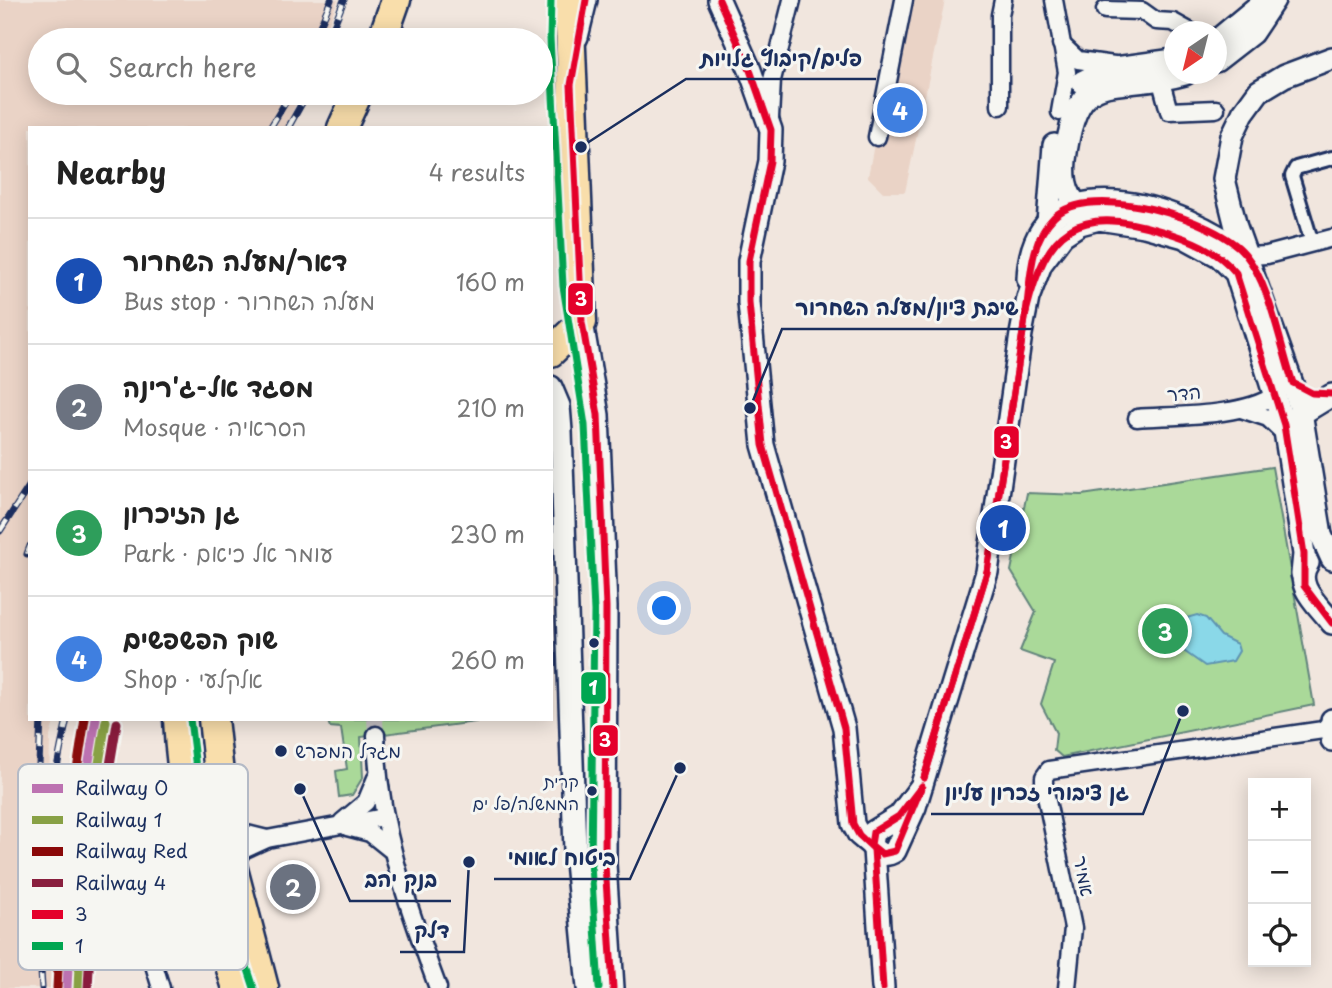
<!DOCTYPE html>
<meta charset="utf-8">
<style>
body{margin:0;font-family:"Playpen Sans","Playpen Sans Hebrew",sans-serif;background:#f2f2f2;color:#222}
.controls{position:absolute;right:21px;bottom:21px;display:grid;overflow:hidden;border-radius:0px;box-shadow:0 4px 18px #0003}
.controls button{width:63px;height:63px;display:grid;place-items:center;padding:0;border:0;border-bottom:2px solid #e0e0e0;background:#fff;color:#222;font:35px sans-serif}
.compass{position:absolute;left:1164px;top:21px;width:63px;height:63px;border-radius:50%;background:#fff;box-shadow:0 4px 18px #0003;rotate:215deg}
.you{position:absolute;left:665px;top:609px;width:24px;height:24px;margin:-18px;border:5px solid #fff;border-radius:50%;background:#1a73e8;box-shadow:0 0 0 10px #1a73e833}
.badge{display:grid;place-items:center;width:46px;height:46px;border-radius:50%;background:#1a73e8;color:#fff;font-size:23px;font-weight:700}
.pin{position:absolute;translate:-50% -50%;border:4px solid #fff;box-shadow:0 2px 7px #0006}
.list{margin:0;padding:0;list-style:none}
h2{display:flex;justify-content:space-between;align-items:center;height:91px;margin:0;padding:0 28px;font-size:30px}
h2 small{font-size:23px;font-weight:400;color:#767676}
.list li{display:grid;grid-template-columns:46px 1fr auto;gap:21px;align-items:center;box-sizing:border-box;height:126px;padding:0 28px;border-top:2px solid #e0e0e0}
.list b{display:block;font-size:26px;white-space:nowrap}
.list p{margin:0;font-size:23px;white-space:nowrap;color:#767676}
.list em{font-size:23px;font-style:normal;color:#767676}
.icon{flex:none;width:38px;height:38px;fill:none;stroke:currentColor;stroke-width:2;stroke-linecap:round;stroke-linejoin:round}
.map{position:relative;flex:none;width:1332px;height:988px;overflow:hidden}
.search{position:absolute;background:#fff;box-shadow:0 4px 18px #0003;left:28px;top:28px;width:525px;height:77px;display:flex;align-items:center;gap:18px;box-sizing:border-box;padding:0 24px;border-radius:38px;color:#767676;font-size:26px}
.panel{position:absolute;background:#fff;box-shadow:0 4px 18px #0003;left:28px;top:126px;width:525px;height:595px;border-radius:0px}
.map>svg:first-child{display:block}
.built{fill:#ead3c6}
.green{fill:#aad999;stroke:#62847c;stroke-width:2}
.water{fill:#8ad8e8;stroke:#5e94b1;stroke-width:2}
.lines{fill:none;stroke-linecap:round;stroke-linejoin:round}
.minor-tunnel{stroke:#c6c1c4;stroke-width:16;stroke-dasharray:16 8;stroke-linecap:butt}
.pedestrian-casing{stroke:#1b2f5e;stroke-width:18}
.minor-casing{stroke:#1b2f5e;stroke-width:21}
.tertiary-casing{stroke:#1b2f5e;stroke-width:26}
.trunk-casing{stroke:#1b2f5e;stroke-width:33}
.pedestrian{stroke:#f6f6f2;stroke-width:12}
.minor{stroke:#f6f6f2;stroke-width:16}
.tertiary{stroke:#f6f6f2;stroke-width:21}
.trunk{stroke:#f9deab;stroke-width:28}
.rail-casing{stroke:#1b2f5e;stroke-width:7}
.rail{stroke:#f6f6f2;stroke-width:4.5;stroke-dasharray:13;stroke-linecap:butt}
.bus-1-casing{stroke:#f6f6f2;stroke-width:12}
.bus-2-casing{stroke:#f6f6f2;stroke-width:12}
.bus-1{stroke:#e4002b;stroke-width:7}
.bus-2{stroke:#00a651;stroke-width:7}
.rail-1-casing{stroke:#f6f6f2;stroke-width:14}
.rail-2-casing{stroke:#f6f6f2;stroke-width:14}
.rail-3-casing{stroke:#f6f6f2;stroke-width:14}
.rail-4-casing{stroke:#f6f6f2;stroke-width:14}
.rail-1{stroke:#bc72b1;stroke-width:9}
.rail-2{stroke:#88a145;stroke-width:9}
.rail-3{stroke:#8a0808;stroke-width:9}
.rail-4{stroke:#891f3e;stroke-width:9}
.bus-dot{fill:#1b2f5e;stroke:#f6f6f2;stroke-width:2.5}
.labels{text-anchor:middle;stroke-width:6;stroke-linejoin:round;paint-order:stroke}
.bus-label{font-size:17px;fill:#1b2f5e;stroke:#f6f6f2;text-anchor:end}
.street-label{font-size:19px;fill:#1b2f5e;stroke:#f6f6f2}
.poi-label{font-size:19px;fill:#1b2f5e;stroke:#f6f6f2;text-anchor:start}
.key{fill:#f6f6f2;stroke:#b4bac6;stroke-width:2}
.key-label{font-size:19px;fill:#1b2f5e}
.leader{fill:none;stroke:#1b2f5e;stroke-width:2.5}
.callout-dot{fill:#1b2f5e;stroke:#f6f6f2;stroke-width:2.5}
.callout-label{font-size:21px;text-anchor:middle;font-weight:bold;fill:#1b2f5e;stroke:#f6f6f2;stroke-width:6;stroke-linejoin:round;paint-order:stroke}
.line-badge{stroke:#f6f6f2;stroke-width:2.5}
.badge-label{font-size:19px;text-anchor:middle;font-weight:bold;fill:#fff}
</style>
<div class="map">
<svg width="1332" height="988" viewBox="0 0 1332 988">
<rect width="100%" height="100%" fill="#f1e6de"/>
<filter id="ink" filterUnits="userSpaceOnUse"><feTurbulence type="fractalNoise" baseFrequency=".0143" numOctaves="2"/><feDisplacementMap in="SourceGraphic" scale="14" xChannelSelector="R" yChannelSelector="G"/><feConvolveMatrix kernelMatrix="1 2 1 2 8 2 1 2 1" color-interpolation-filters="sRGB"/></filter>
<g filter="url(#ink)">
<g class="built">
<polygon points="0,0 338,0 322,40 40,40 40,93 300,93 286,128 30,128 30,719 55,719 50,736 47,884 51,988 0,988"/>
<polygon points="900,0 945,0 905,192 883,192 868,177"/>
</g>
<g class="green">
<polygon points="1272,467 1314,705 1062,757 1054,750 1056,733 1041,704 1054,663 1020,651 1036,612 1011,571 1027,493 1082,495"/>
<polygon points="327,719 498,719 361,737 363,777 352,795 339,797 336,771 347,769 341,728 330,727"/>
</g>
<polygon class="water" points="1197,615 1206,618 1221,636 1237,644 1239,651 1233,661 1205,666 1178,647 1173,629 1179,620"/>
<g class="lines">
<polyline class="minor-tunnel" points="375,719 376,735"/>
<g class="pedestrian-casing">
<polyline id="pedestrian" points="1312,243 1292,176 1296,168 1332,158"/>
</g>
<g class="minor-casing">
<g id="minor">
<polyline points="1054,0 1067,72 1060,112"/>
<polyline points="1105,10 1142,11 1156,21 1173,22 1191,32"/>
<polyline points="1061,44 1078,60 1114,65"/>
<polyline points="1160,78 1169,111 1216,109"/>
<polyline points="1000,106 1000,15 1003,0"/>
<polyline points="770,118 772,80 792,0"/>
<polyline points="877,137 904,0"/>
<polyline points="1247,256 1267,255 1332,238"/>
<polyline points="1241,409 1268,418 1286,435"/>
<path d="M1137,418c39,-3 106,-1 138,-23"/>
<path d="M376,735c2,90 31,169 62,253"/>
<polyline points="222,819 243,833 267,839"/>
<polyline points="342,822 366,802 376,778"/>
<polyline points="347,827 370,833 390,849"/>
<polyline points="232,866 243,850 267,839 384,817"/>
<polyline points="159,876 187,886 208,904"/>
<path d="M114,884c33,-6 67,-4 78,-42"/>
<polyline points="150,952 161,988"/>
<polyline points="1067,988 1073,928 1044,786 1044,777 1049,770 1323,730 1332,721"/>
</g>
</g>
<g class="tertiary-casing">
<g id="tertiary">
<polyline points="719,0 750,70 771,130 770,161 749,261 749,303 763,445 844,728 853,824 859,835 871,845"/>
<polyline points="577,37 586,0"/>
<polyline points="1216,41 1263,2"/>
<polyline points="1332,58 1284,76 1259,91 1243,113 1232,136 1224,179 1236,227 1300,406 1321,535 1332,559"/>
<polyline points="1216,61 1252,33 1274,0"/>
<polyline points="1082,82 1108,69 1174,60"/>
<path d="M1085,212c-18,-13 -22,-31 -20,-52 12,-101 48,-65 120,-86"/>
<polyline points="1048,223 1054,145"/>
<path d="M1028,279c4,-125 159,-73 219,-23"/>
<polyline points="582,322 598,415 606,607 605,864 613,988"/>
<polyline points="551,387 559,406 561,431 575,851 588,988"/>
<polyline points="1291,420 1332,395"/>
<path d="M1308,563c-16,22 12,43 24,60"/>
<polyline points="1332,720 1332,740"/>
<path d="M922,785l-23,31 -26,16 -2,13c6,10 15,12 24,6l20,-44 72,-235 34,-238 7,-36 13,-34 22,-29 17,-11 19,-5 45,7 40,11 35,19 17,17 48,152 20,129 -2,20"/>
<polyline points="874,849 883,988"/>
</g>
</g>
<g class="trunk-casing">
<g id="trunk">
<polyline points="382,40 396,0"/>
<polyline points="342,128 358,93"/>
<polyline points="551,352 582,322 569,0"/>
<path d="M178,719c4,94 31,180 59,269"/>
<polyline points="213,719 227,846 264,988"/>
</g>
</g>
<use href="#pedestrian" class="pedestrian"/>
<use href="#minor" class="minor"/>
<use href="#tertiary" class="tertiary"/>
<use href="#trunk" class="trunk"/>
<g class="rail-casing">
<g id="rail">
<polyline points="314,40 331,0"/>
<polyline points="328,40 344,0"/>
<polyline points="270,128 291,93"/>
<polyline points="288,128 307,94"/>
<polyline points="0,531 30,485"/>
<polyline points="27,554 30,546"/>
<polyline points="35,854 41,719"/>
<path d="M42,988c-7,-90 5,-181 25,-269"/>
</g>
</g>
<use href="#rail" class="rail"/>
<g class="bus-1-casing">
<g id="bus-1">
<polyline points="586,0 571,85 582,322 598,415 606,607 605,864 613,988"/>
<polyline points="719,0 750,70 771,130 770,161 749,261 749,303 763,445 844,728 853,824 859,835 874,849"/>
<path d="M1026,312c5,-33 3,-70 28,-95 36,-36 163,2 191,37 25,30 35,91 48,129l19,10 20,1"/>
<path d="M1026,312c21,-85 51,-107 136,-81 28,8 54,18 74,42l48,152 20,129v32l28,37"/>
<polyline points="987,572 1026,312"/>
<polyline points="987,572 1026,312"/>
<polyline points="953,683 987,572"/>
<polyline points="953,683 987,572"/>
<polyline points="924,778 953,683"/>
<polyline points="924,778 953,683"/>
<polygon points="922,786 895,851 882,854 871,845 873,832 899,816"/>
<polyline points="874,849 883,988"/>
</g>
</g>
<g class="bus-2-casing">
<g id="bus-2">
<polyline points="551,0 550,38 563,286 585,425 594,611 591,865 599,988"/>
<polyline points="190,719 204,834 254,988"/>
</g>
</g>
<use href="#bus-1" class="bus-1"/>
<use href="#bus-2" class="bus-2"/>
<g class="rail-1-casing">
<polyline id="rail-1" points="67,988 74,853 96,719"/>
</g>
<g class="rail-2-casing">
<polyline id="rail-2" points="78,988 84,854 106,721"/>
</g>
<g class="rail-3-casing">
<polyline id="rail-3" points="57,988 64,852 85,719"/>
</g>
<g class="rail-4-casing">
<polyline id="rail-4" points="88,988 95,855 117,723"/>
</g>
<use href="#rail-1" class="rail-1"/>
<use href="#rail-2" class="rail-2"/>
<use href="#rail-3" class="rail-3"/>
<use href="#rail-4" class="rail-4"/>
</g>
</g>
<g class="bus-dot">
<circle cx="594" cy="643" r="6"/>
<circle cx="281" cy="751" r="7"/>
<circle cx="592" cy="791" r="6"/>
</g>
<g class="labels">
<g class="bus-label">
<text x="579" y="788">קרית<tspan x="579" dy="22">הממשלה/פל ים</tspan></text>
</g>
<g class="street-label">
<text transform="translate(1184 393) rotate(-5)" y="7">הדר</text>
<text transform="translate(1084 876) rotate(79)" y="7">אמיר</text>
</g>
<g class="poi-label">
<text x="295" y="758">מגדל המפרש</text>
</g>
</g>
<rect x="18" y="764" width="230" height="206" rx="10" class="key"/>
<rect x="32" y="784" width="31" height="9" fill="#bc72b1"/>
<rect x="32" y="816" width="31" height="8" fill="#88a145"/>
<rect x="32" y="847" width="31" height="9" fill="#8a0808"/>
<rect x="32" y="879" width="31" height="8" fill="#891f3e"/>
<rect x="32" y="910" width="31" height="9" fill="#e4002b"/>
<rect x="32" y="942" width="31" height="8" fill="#00a651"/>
<g class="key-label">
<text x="75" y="795">Railway 0</text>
<text x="75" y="827">Railway 1</text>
<text x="75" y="858">Railway Red</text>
<text x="75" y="890">Railway 4</text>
<text x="75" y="921">3</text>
<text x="75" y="953">1</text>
</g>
<path class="leader" d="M581 147L686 79H876M750 408L782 329H1033M1183 711L1143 814H931M680 768L630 879H494M300 789L350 901H451M469 862L464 952H400"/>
<g class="callout-dot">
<circle cx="581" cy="147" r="7"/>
<circle cx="750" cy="408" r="7"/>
<circle cx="1183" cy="711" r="7"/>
<circle cx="680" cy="768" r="7"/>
<circle cx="300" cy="789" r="7"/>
<circle cx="469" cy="862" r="7"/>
</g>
<g class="callout-label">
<text x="781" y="66">פלים/קיבוץ גלויות</text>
<text x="907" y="315">שיבת ציון/מעלה השחרור</text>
<text x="1037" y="800">גן ציבורי זכרון עליון</text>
<text x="562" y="865">ביטוח לאומי</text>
<text x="401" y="887">בנק יהב</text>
<text x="432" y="938">דלק</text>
</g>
<g class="line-badge">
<rect x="567" y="282" width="27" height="34" rx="7" fill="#e4002b"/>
<rect x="993" y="425" width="27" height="34" rx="7" fill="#e4002b"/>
<rect x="580" y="671" width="27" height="34" rx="7" fill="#00a651"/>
<rect x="592" y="724" width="27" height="33" rx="7" fill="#e4002b"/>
</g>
<g class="badge-label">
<text x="581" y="306">3</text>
<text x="1006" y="449">3</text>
<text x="593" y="695">1</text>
<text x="605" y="747">3</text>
</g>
</svg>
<div class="controls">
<button>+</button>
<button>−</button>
<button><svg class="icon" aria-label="locate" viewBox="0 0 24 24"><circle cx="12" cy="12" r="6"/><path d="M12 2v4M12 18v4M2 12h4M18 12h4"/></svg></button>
</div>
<svg class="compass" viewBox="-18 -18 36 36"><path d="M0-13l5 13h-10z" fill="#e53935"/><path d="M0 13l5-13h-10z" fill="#767676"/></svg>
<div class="you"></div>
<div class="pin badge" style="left:1003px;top:528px;background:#1a4fb4">1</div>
<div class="pin badge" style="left:293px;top:887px;background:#6b7280">2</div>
<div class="pin badge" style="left:1165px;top:631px;background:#2e9e5b">3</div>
<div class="pin badge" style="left:900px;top:110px;background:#3f7fe0">4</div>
<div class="search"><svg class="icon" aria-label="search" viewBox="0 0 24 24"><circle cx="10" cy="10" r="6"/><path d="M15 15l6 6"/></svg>Search here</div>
<section class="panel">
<h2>Nearby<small>4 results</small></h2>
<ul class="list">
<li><span class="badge" style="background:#1a4fb4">1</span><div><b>דאר/מעלה השחרור</b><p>Bus stop · מעלה השחרור</p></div><em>160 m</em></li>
<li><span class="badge" style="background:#6b7280">2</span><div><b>מסגד אל-ג'רינה</b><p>Mosque · הסראיה</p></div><em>210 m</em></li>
<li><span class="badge" style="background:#2e9e5b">3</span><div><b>גן הזיכרון</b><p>Park · עומר אל כיאם</p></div><em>230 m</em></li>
<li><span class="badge" style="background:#3f7fe0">4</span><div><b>שוק הפשפשים</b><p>Shop · אלקלעי</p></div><em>260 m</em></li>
</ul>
</section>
</div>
